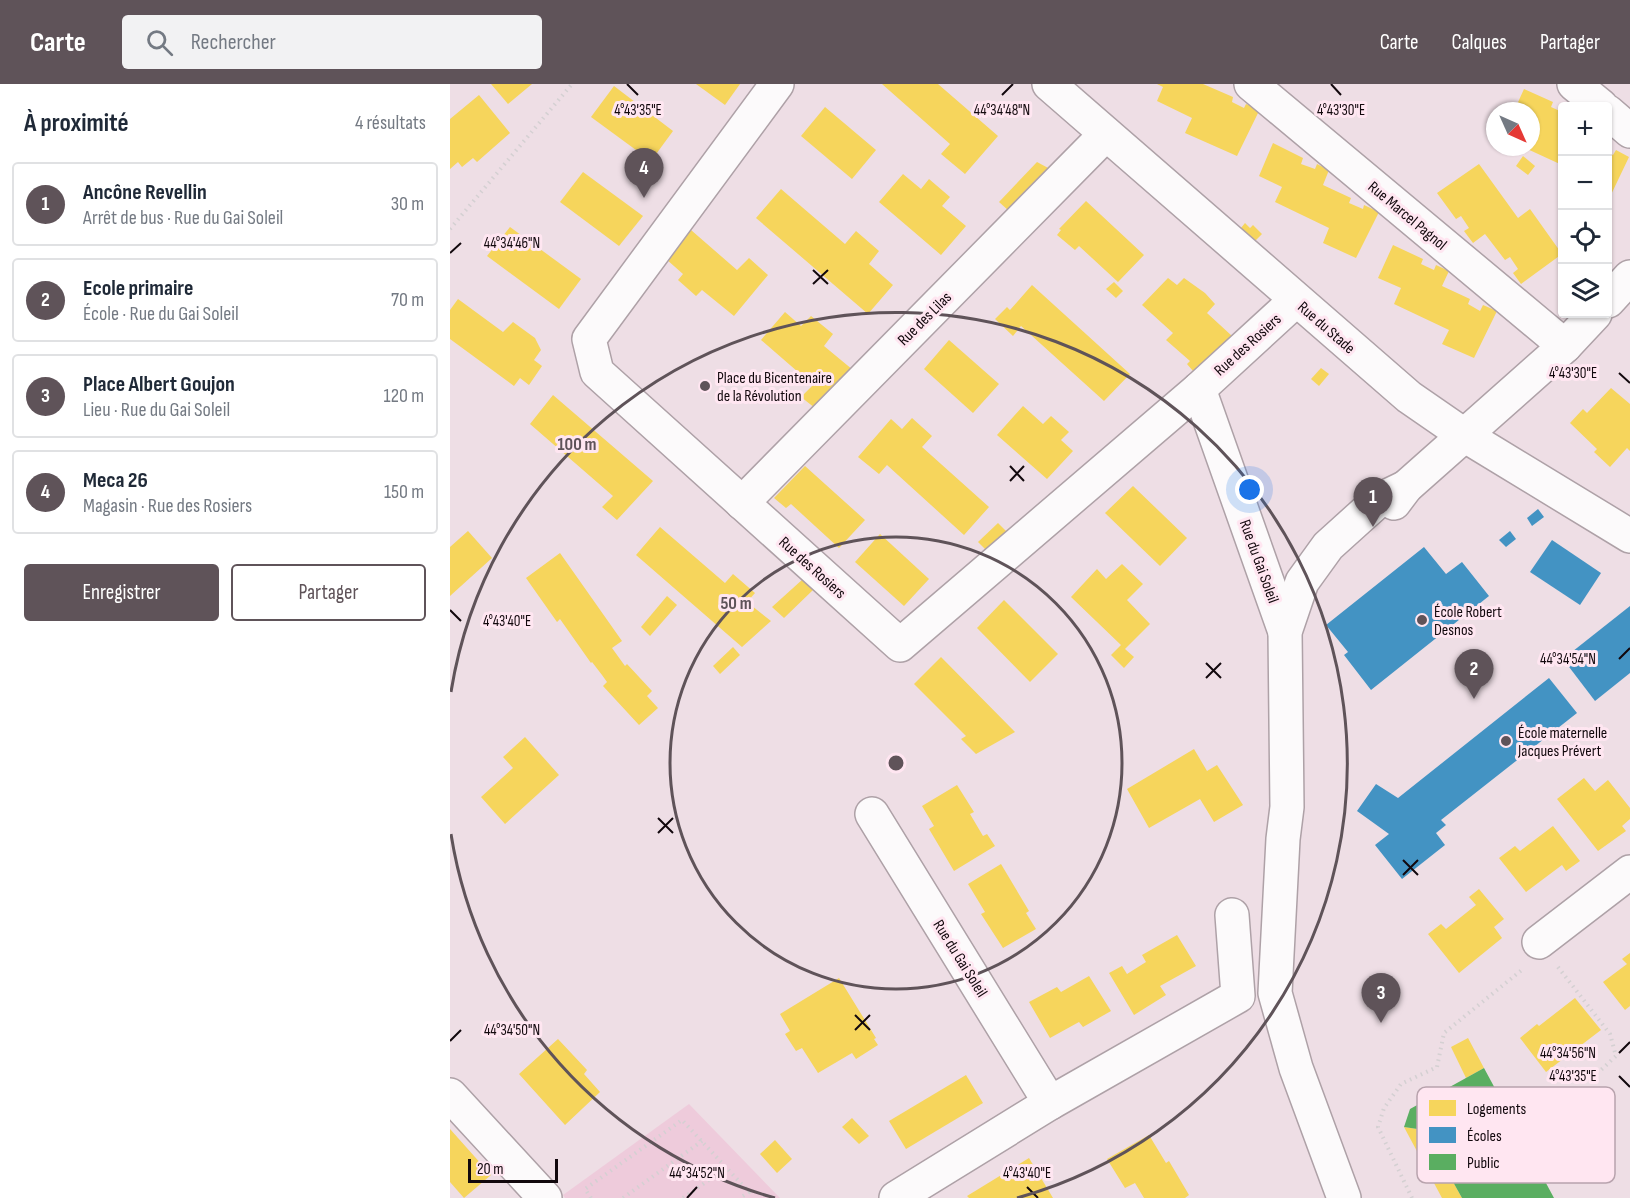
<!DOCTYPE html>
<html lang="fr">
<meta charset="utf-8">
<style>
body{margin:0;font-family:"Sofia Sans Condensed",sans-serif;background:#f2f2f3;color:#1f2937}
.controls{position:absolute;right:18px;top:18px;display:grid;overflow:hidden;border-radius:6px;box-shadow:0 2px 4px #0004}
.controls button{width:54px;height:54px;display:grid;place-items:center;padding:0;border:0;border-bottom:2px solid #e0e1e3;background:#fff;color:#1f2937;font:30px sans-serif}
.compass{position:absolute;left:1036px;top:18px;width:54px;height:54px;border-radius:50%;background:#fff;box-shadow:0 2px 4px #0004;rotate:135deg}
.scale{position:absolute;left:18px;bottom:15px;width:90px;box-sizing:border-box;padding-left:6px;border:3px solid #12080d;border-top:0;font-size:16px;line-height:21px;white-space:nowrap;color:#12080d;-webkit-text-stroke:4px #ffe6f1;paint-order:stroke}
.you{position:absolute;left:800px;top:406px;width:21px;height:21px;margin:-15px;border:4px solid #fff;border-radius:50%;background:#1a73e8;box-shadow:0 0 0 9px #1a73e833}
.badge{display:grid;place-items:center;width:39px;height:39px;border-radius:50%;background:#5f5359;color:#fff;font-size:20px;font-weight:700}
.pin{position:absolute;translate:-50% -50px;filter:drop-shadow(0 2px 3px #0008)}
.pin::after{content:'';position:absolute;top:32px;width:21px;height:18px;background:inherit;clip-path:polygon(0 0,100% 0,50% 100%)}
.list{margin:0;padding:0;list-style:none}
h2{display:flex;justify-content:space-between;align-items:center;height:78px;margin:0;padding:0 24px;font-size:26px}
h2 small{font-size:20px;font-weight:400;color:#747a83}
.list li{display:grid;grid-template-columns:39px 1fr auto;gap:18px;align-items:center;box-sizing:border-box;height:84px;margin:0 12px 12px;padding:0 12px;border:2px solid #e0e1e3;border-radius:6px}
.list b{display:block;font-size:22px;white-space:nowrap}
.list p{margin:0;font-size:20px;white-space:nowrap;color:#747a83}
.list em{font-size:20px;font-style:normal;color:#747a83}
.actions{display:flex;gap:12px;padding:18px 24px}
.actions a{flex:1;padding:14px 0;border:2px solid #5f5359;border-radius:6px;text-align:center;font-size:21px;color:#5f5359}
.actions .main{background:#5f5359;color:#fff}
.icon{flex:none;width:33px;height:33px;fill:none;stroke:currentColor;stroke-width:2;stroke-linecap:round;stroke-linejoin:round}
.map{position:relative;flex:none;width:1180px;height:1114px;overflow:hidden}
header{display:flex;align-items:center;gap:36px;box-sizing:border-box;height:84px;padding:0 30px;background:#5f5359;color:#fff}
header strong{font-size:28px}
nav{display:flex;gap:33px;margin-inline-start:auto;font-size:21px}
.search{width:420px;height:54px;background:#f2f2f3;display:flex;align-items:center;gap:15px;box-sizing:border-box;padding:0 21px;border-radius:6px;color:#747a83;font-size:22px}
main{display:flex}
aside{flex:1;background:#fff}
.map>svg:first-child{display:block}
.green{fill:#eecbdb}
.homes{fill:#f6d55c}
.schools{fill:#4393c3}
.public{fill:#5aae61}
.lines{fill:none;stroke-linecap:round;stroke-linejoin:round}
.minor-casing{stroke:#aea1a7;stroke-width:36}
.path{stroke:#d4d0d2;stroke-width:4;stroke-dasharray:1.5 4.5;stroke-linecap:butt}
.minor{stroke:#fcfafb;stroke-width:33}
.ticks{fill:none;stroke:#12080d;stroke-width:2}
.ring{fill:none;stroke:#5f5359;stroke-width:3}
.poi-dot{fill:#5f5359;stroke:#ffe6f1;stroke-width:2}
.labels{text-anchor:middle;stroke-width:6;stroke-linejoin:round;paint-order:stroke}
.street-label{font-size:16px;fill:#12080d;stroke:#ffe6f1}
.poi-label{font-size:16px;fill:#12080d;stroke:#ffe6f1;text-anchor:start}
.key{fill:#ffe6f1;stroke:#b8a3ad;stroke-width:1.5}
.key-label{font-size:16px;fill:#12080d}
.ticks-label{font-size:15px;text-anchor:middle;fill:#12080d;stroke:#ffe6f1;stroke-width:6;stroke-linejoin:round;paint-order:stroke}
.centre{fill:#5f5359;stroke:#ffe6f1;stroke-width:3}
.ring-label{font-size:18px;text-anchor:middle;font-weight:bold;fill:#5f5359;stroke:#ffe6f1;stroke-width:6;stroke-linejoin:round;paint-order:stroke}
</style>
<header>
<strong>Carte</strong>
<div class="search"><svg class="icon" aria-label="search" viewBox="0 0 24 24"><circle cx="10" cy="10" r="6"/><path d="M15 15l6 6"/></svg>Rechercher</div>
<nav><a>Carte</a><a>Calques</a><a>Partager</a></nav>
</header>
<main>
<aside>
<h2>À proximité<small>4 résultats</small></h2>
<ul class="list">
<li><span class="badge">1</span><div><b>Ancône Revellin</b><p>Arrêt de bus · Rue du Gai Soleil</p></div><em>30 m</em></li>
<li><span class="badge">2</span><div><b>Ecole primaire</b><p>École · Rue du Gai Soleil</p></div><em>70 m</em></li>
<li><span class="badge">3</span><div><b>Place Albert Goujon</b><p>Lieu · Rue du Gai Soleil</p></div><em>120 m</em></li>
<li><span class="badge">4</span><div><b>Meca 26</b><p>Magasin · Rue des Rosiers</p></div><em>150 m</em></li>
</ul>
<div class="actions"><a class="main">Enregistrer</a><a>Partager</a></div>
</aside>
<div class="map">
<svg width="1180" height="1114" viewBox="0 0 1180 1114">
<rect width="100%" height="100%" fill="#eedee5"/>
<polygon class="green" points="239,1020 330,1114 115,1114 113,1111"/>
<g class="homes">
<polygon points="41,0 82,0 58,20"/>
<polygon points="246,0 290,0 275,21"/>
<polygon points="432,0 488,0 548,52 515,90 491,70 500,60"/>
<polygon points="707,0 753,0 783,13 782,18 794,24 796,20 806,24 809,27 787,72 735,49 742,34 707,17 713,3"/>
<polygon points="164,2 223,47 201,77 141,33"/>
<polygon points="1074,5 1103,18 1101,23 1112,28 1112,81 1073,63 1081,63 1081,27 1064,27"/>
<polygon points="29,11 60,49 27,78 23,74 12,83 8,78 0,85 0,35"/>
<polygon points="375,23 426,66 402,95 351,52"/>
<polygon points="823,59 853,74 851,80 865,85 867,80 879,86 873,101 901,114 899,119 913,125 914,121 929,128 906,174 873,159 879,144 825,118 832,103 809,92"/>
<polygon points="1166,66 1179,73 1158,117 1158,68 1163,71"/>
<polygon points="1073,72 1085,82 1078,91 1066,82"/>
<polygon points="587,78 600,85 559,127 549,118"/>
<polygon points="1029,80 1068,134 1080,125 1112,170 1071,200 1063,189 1068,185 1060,173 1055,176 1035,150 1023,159 1014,147 1019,144 1011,132 1006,135 987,109"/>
<polygon points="133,88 193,132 169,162 110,118"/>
<polygon points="453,90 471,105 479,95 500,113 492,122 516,142 491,171 429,118"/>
<polygon points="331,105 395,160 406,147 429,167 419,180 443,201 418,230 306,134"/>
<polygon points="636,117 694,171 668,198 629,162 625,166 607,151 611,146 609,145"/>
<polygon points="795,139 800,144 803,141 812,150 805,157 791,144"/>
<polygon points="60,143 131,195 109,225 37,172"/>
<polygon points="241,146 287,186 299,174 318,191 284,232 252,206 246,212 228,196 233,190 216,175"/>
<polygon points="943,161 973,175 971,180 984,186 986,181 999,187 992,202 1020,215 1018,220 1030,227 1033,221 1047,227 1024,274 992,260 999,246 944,220 951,204 928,194"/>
<polygon points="718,194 727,201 734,194 755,209 765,220 757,229 782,252 743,287 737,280 740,277 716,256 723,249 692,221"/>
<polygon points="664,198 673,207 666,214 656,205"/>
<polygon points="582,201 680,290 654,317 571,242 563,252 545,235 557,223 560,226"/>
<polygon points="8,215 53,248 63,238 85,254 91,266 84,276 92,282 79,301 70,294 64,302 0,255 0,226"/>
<polygon points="335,228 351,242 361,232 383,250 374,262 403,286 365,324 351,313 363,301 311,256"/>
<polygon points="499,256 549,300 523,329 474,285"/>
<polygon points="871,284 879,290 869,302 861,295"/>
<polygon points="1161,304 1180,320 1180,367 1177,364 1160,383 1144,368 1147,365 1120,339 1133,325 1137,329"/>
<polygon points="103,311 203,397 167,436 152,423 163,412 80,340"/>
<polygon points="573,322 593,340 601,332 619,348 611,356 623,367 597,395 547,351"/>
<polygon points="462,334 482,352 472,363 539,423 514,451 437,381 429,390 408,373 441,335 452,345"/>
<polygon points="355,382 415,436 389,464 341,420 336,424 324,414"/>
<polygon points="683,402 737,454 710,482 655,429"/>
<polygon points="548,439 558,449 537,467 528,458"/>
<polygon points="210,443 275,499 283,490 305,509 297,518 321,537 292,563 186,471"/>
<polygon points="18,447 42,474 0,512 0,463"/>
<polygon points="430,450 479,495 454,522 405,478"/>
<polygon points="110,469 172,557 162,564 175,582 177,580 202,607 197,612 208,624 189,641 153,602 157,598 152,591 142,578 141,579 110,535 107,538 76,494"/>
<polygon points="672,480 693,500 677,516 700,540 675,565 684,573 674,584 661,571 671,561 621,513 647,485 656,495"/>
<polygon points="353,495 363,506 334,534 322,523"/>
<polygon points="217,512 227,521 200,552 191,543"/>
<polygon points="554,516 608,570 580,598 527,544"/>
<polygon points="283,563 290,571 270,590 263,582"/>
<polygon points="491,573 565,648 526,670 511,655 516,652 464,600"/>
<polygon points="75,653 109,691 55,740 31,713 63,684 53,673"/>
<polygon points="744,665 757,687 767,681 793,721 764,738 750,715 699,744 677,705"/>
<polygon points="1134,694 1145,707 1158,696 1180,724 1180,735 1172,742 1176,747 1148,767 1107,715"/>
<polygon points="507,701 524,728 520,730 533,752 537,750 545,762 504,787 479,745 484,742 472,722"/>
<polygon points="1103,742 1130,777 1116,787 1112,781 1076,808 1049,774 1065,762 1070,767"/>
<polygon points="551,780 579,827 576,829 586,845 553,864 531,830 535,828 518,800"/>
<polygon points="1029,805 1054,835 1044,843 1052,854 1009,889 978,850 991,840 996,845 1026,821 1019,813"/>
<polygon points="727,851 746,882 710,902 716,911 684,931 659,889 672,882 677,890 696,878 692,871"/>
<polygon points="1180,869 1180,922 1175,926 1153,898 1177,880 1172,875"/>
<polygon points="639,892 661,927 633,943 629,938 600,954 579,918 607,903 611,908"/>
<polygon points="389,894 426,954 424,955 428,961 406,975 402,969 368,989 352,964 346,967 335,950 340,947 330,930"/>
<polygon points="1125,914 1151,946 1096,988 1070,954 1087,940 1089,942"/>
<polygon points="1018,954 1034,984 1016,994 1001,963"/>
<polygon points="108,955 137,986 134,990 150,1008 115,1041 69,990"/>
<polygon points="516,991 533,1019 456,1065 439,1037"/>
<polygon points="402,1034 419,1052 409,1060 392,1043"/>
<polygon points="954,1043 974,1046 1012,1114 992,1114"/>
<polygon points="0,1045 41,1091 14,1114 0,1098"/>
<polygon points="699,1051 716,1079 719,1077 739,1111 735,1114 694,1114 685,1099 675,1104 657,1075"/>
<polygon points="325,1056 342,1075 327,1089 310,1070"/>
<polygon points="579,1074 603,1114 519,1114 517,1112"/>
</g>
<g class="schools">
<polygon points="1088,425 1094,433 1082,442 1077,434"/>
<polygon points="1060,447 1066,455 1056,463 1049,456"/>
<polygon points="1102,456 1151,489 1130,521 1080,488"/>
<polygon points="974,463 996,490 1012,478 1039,512 921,606 894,571 898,568 876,541"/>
<polygon points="1180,522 1180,589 1145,617 1113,575"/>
<polygon points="1099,594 1127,629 991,736 996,741 986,749 995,761 952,795 925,761 939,750 907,727 926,700 948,714"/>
</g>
<polygon class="public" points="1034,984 1104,1114 1012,1114 974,1046 954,1043 960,1025"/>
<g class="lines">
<g class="minor-casing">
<g id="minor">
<polyline points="327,0 139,255 147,288 450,561 749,305 846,216"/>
<polyline points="599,0 959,313 1014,351 1180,452"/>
<polyline points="801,0 1115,262"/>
<polyline points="1124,0 1151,22"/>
<polyline points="1158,28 1180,47"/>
<polyline points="1158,217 1180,193"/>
<polyline points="749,305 835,548"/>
<polyline points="292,419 656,50"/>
<polyline points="944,419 956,403 1115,262 1145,230"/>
<polyline points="422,730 600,1019 788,912 782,831"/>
<polyline points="1089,858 1180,788"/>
<polyline points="0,1011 95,1114"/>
<polyline points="446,1114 600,1019"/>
<polyline points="894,1114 846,984 825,909 833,755 837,723 835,548 852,498 878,462 929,416 956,403"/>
</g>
</g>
<g class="path">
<polyline points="0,145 122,0"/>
<polyline points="1108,883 1160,950 1166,972 1151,986"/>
<polyline points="141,1114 135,1105 232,1036 299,1108 290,1114"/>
<polyline points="173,1114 252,1057"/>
<polyline points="233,1114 276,1084"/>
<polyline points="962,1114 928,1043 934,1024 951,1000 987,983 994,949 1073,885"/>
</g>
<use href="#minor" class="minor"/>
</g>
<path class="ticks" d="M177,0l11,11M881,0l10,11M552,11l11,-11M0,169l11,-10M363,186l15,14M363,200l15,-14M1169,289l11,10M560,382l14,15M560,397l14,-15M0,526l11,11M1169,575l11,-11M756,579l15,15M756,594l15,-15M208,734l15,15M208,749l15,-15M953,776l15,15M953,791l15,-15M405,931l15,15M405,946l15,-15M0,957l11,-11M1169,969l11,-11M1169,992l11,11M577,1103l11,11M237,1114l10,-11"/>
<g class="ring">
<circle cx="446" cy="679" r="226"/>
<path d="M325 1114A451 451 0 0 1 1 750M1 608A451 451 0 1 1 567 1114"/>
</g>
<g class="poi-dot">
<circle cx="255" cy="302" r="6"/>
<circle cx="972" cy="536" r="6"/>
<circle cx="1056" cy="657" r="6"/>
</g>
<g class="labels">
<g class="street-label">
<text transform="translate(958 131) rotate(40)" y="6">Rue Marcel Pagnol</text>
<text transform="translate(474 234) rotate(-45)" y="6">Rue des Lilas</text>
<text transform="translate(877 243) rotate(41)" y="6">Rue du Stade</text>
<text transform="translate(797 260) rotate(-42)" y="6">Rue des Rosiers</text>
<text transform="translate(810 477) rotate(70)" y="6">Rue du Gai Soleil</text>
<text transform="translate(363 483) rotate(42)" y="6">Rue des Rosiers</text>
<text transform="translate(511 874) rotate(58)" y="6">Rue du Gai Soleil</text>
</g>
<g class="poi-label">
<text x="267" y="299">Place du Bicentenaire<tspan x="267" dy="18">de la Révolution</tspan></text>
<text x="984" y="533">École Robert<tspan x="984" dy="18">Desnos</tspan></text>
<text x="1068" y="654">École maternelle<tspan x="1068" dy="18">Jacques Prévert</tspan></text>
</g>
</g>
<rect x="967" y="1003" width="198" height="96" rx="9" class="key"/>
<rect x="979" y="1016" width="27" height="16" fill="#f6d55c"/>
<rect x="979" y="1043" width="27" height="16" fill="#4393c3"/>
<rect x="979" y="1070" width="27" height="16" fill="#5aae61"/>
<g class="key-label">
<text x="1017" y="1030">Logements</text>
<text x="1017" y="1057">Écoles</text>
<text x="1017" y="1084">Public</text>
</g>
<g class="ticks-label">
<text x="188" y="31">4°43'35"E</text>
<text x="552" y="31">44°34'48"N</text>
<text x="891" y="31">4°43'30"E</text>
<text x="62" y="164">44°34'46"N</text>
<text x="1123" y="294">4°43'30"E</text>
<text x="57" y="542">4°43'40"E</text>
<text x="1118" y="580">44°34'54"N</text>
<text x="62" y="951">44°34'50"N</text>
<text x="1118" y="974">44°34'56"N</text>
<text x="1123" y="997">4°43'35"E</text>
<text x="247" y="1094">44°34'52"N</text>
<text x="577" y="1094">4°43'40"E</text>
</g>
<circle cx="446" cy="679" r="9" class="centre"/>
<g class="ring-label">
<text x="127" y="366">100 m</text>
<text x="286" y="525">50 m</text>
</g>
</svg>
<div class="controls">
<button>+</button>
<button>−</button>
<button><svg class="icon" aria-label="locate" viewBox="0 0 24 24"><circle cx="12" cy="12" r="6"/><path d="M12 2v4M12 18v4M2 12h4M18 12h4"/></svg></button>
<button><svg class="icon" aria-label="layers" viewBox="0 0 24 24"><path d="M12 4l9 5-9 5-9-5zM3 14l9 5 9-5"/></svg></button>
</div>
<svg class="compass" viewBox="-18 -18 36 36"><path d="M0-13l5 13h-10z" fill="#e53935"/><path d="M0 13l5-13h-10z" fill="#747a83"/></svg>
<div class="scale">20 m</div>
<div class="you"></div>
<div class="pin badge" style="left:923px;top:443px">1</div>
<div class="pin badge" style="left:1024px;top:615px">2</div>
<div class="pin badge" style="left:931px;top:939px">3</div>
<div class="pin badge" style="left:194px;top:114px">4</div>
</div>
</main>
